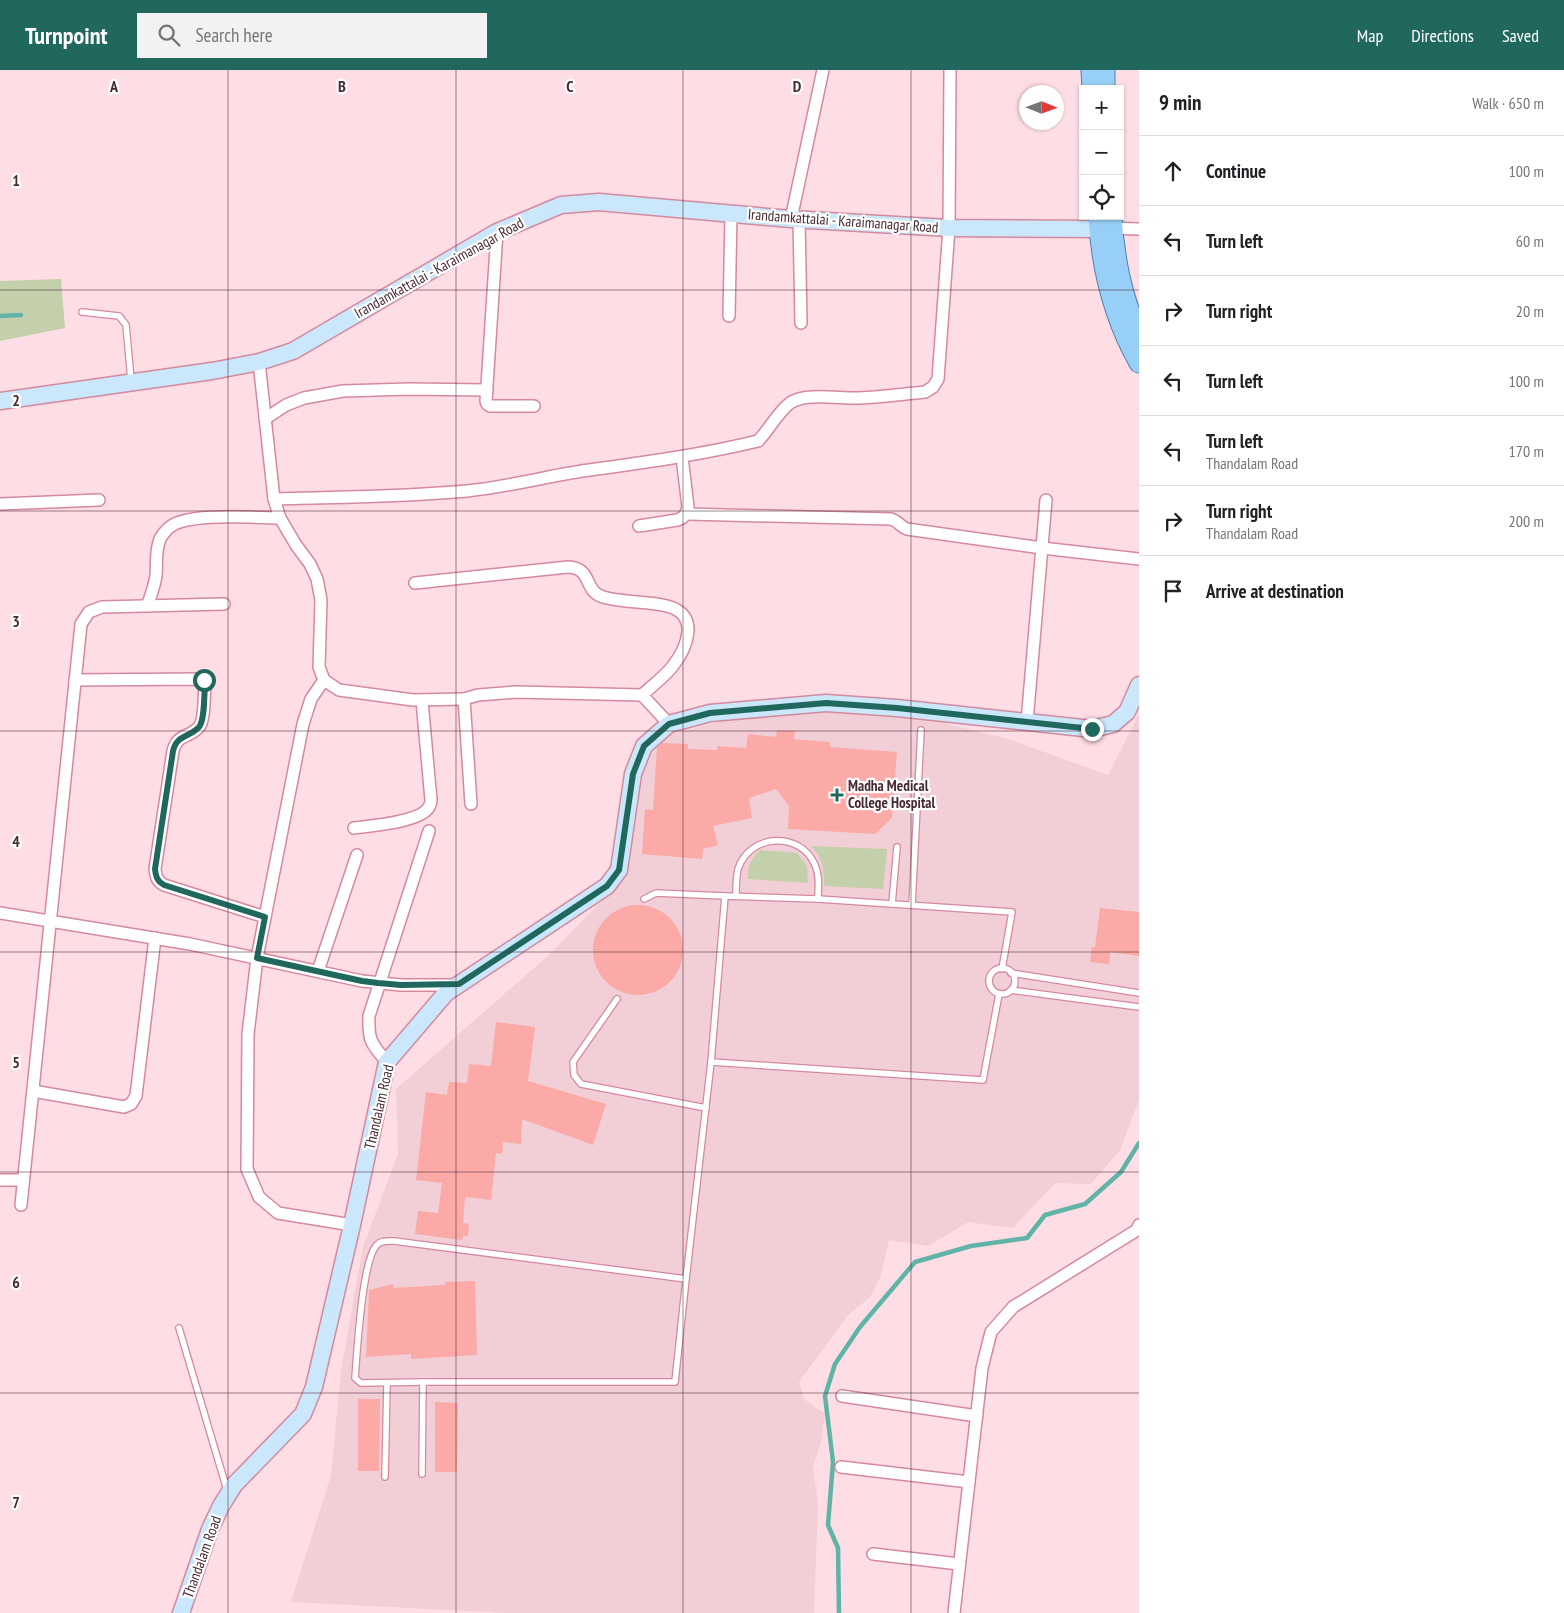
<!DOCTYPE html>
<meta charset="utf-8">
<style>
body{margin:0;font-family:"PT Sans Narrow",sans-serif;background:#f2f2f2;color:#202124}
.controls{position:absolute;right:15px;top:15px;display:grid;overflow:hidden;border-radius:0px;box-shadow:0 1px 4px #0004}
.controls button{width:45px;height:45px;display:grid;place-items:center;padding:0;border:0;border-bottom:1px solid #e0e0e0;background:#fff;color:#202124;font:25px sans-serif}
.compass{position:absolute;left:1019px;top:15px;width:45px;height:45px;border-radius:50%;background:#fff;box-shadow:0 1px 4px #0004;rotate:91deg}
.stop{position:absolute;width:15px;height:15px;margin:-11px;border:4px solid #20685e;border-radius:50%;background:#fff}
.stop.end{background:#20685e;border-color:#fff;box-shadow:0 1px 5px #0008}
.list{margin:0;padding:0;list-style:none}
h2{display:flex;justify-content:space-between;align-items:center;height:65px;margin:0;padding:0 20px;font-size:21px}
h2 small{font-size:16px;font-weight:400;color:#757577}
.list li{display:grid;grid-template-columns:32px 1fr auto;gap:15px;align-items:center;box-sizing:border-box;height:70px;padding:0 20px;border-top:1px solid #e0e0e0}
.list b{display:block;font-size:19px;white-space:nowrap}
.list p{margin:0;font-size:16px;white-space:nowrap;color:#757577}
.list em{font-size:16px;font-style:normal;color:#757577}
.icon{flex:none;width:28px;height:28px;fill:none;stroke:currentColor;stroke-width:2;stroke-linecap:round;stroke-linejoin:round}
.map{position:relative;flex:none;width:1139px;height:1543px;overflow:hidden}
header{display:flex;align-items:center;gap:30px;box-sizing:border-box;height:70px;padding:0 25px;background:#20685e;color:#fff}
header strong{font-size:24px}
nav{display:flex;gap:28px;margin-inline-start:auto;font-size:18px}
.search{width:350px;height:45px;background:#f2f2f2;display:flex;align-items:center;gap:12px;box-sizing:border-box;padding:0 18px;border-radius:0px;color:#757577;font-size:19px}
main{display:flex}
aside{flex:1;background:#fff}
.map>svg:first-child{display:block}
.built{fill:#f2ced6}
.green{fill:#c4d0ab}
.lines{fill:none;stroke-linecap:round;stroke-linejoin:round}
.stream{stroke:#60b4a7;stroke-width:4.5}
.building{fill:#fbaaa7}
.lane-casing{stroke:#d5899e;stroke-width:8}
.street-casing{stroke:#d5899e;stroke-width:14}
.secondary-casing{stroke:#d5899e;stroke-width:19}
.primary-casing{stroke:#4e80ae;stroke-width:21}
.lane{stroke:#fff;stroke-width:5.5}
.street{stroke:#fff;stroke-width:11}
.secondary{stroke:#cbe7fb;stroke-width:16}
.primary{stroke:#97cff7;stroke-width:19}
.route{stroke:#20685e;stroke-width:6}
.grid{fill:none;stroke:#492a33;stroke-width:1;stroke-opacity:0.55}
.poi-dot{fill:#20685e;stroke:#fff;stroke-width:2}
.labels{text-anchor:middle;stroke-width:4.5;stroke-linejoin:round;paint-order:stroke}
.street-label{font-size:15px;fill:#492a33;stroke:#fff}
.poi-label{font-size:15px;font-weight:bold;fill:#492a33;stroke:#fff;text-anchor:start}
.grid-label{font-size:16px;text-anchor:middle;font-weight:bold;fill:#492a33;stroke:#fff;stroke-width:4.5;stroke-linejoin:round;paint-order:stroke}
</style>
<header>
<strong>Turnpoint</strong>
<div class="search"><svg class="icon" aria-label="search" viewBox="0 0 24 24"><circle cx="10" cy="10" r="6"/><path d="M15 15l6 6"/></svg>Search here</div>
<nav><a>Map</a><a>Directions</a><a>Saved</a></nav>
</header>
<main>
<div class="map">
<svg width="1139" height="1543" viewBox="0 0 1139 1543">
<rect width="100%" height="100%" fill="#fedde4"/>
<polygon class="built" points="817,642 927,649 1008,669 1108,705 1139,644 1139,1030 1120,1080 1091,1114 1055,1113 1013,1158 968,1152 928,1176 889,1170 880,1208 870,1227 848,1245 799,1312 804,1329 825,1344 821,1373 813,1396 818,1433 814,1543 506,1543 291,1532 331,1405 341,1300 363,1177 398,1084 396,1019 551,883 624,808 638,710 656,668 735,648"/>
<g class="green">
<polygon points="61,209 65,258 0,271 0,211"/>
<path d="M811,776l76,3 -4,40 -59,-3c0,-16 -1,-28 -13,-40z"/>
<path d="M760,780l37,3 10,13 1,17 -60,-4c-1,-12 3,-21 12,-29z"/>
</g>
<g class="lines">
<g class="stream">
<polyline points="0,246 21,245"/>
<polyline points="839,1543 838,1478 828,1455 833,1392 825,1326 835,1294 860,1257 915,1192 971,1176 1027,1168 1045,1145 1085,1134 1121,1102 1139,1073"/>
</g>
</g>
<g class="building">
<polygon points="777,660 795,661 794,669 830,672 830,677 897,682 892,748 875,764 788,759 789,736 776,719 749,728 752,748 713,756 718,775 703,779 702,789 642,784 645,739 653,740 657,678 662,673 688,674 688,679 717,680 717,676 746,678 748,664 776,667"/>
<circle cx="638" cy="880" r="45"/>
<polygon points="1100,838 1139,842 1139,886 1110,882 1109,894 1090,892 1092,877 1095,877"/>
<polygon points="496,952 535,957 528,1011 606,1034 593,1075 522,1049 521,1074 503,1072 502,1084 496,1083 491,1130 465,1127 463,1153 469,1154 468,1166 463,1166 462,1170 415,1164 418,1141 438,1143 442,1113 416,1110 426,1022 447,1025 449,1012 467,1013 469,994 491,996"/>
<polygon points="475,1211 477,1285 411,1289 411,1284 366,1287 369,1220 393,1214 393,1218 445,1215 445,1212"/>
<polygon points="358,1329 380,1329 379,1401 358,1401"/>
<polygon points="435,1332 458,1333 457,1402 435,1402"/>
</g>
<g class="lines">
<g class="lane-casing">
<g id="lane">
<polyline points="82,242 119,246 126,255 131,310"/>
<path d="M736,826c0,-9 0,-18 2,-27 11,-35 62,-39 77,-4 5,11 3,22 3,34"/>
<polyline points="644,829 656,823 725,826"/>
<polyline points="892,834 897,777"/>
<polyline points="912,835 921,660"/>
<circle cx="1002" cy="911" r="13"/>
<polyline points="1011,903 1139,923"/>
<polyline points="1011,920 1139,937"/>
<polyline points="999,924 983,1010 711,992 725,826 818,829 1012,842 1002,899"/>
<polyline points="617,929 573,992 574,1005 581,1014 706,1038"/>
<path d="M686,1209l-11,103h-252l-62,1 -6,-5c2,-26 7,-116 21,-132 4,-6 12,-5 18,-5l292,38 25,-217"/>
<polyline points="179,1258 227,1420"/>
<polyline points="422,1404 423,1312"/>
<polyline points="385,1407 387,1314"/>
</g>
</g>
<g class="street-casing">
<g id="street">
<polyline points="791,149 823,0"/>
<polyline points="799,149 801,253"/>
<polyline points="1108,158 1139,159"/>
<polyline points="497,162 486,331 487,334 490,336 534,336"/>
<polyline points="729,246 731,144"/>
<polyline points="259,292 274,429 280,448 296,475 310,494 317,509 321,530 319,597 324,610 339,620 413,630 464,629"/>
<polyline points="265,349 286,335 304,328 343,321 409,319 487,320"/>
<path d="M274,429c64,-2 129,-2 193,-8 39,-4 77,-14 115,-20 59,-8 118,-16 176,-30 11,-11 19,-28 32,-38 15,-11 51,-4 69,-5 22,-1 44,-4 66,-6l8,-5 5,-8 11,-151 1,-158"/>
<polyline points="0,434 99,430"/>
<path d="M687,444l204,5c7,2 10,8 16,10l135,19 97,11"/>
<path d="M639,456l38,-6c7,-2 9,-5 11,-13l-6,-50"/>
<path d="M415,513l153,-16c25,1 15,24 35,30 21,6 43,4 64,9 33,8 21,41 5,61 -8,10 -20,19 -30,28l-126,-3 -38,3 -14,4 7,105"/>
<path d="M147,536c4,-10 7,-19 9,-30 1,-12 -1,-25 4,-37 2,-4 7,-10 10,-12 18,-15 86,-9 110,-9"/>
<path d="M75,610l125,-1 5,4c-1,11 0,37 -6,44 -10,11 -22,7 -26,24l-18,118c1,8 2,12 9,16l101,32"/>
<polyline points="324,610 311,629 303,654 257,888 248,964 247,1099 259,1127 278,1143 352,1155"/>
<polyline points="642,625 669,654"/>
<polyline points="1027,652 1046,430"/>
<path d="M354,758c17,-2 67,-6 75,-21 1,-2 2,-5 2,-7l-9,-99"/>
<polyline points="0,843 190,874 362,911 401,915 457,915"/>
<polyline points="318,901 357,785"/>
<path d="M387,992c-16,-18 -19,-22 -18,-46l60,-185"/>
<polyline points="33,1021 124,1037 131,1034 136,1026 155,868"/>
<polyline points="0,1110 23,1110"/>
<polyline points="21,1135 81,554 89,542 102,537 224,534"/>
<polyline points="842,1326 977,1346"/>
<polyline points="841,1397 969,1412"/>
<polyline points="873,1484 959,1494"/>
<polyline points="954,1543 982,1298 991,1262 1013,1237 1137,1160 1139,1155"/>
</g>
</g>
<g class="secondary-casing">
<g id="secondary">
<polyline points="0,331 212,301 259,292 293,281 497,162 561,135 599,132 791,149 949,158 1099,159"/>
<polyline points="181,1543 210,1459 221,1436 234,1415 303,1344 314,1317 352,1155 387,992 446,923 607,816 619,800 633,704 644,676 669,654 710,643 826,633 897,638 1092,659 1113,654 1127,642 1139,615"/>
</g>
</g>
<g class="primary-casing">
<g id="primary">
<polyline points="1091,0 1092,19"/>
<polyline points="1105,0 1105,19"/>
<path d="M1098,146c3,51 16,103 41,147"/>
<path d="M1112,146c2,38 10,83 27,117"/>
</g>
</g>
<use href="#lane" class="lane"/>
<use href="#street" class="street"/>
<use href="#secondary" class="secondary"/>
<use href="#primary" class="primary"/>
</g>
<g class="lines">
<path class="route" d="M204,610l1,3c-1,11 0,37 -6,44 -10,11 -22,7 -26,24l-18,118c1,8 2,12 9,16l101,32 -8,41 105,23 16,2 23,2 58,-1 148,-98 12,-16 14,-96 11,-28 25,-22 41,-11 116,-10 71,5 195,21"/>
</g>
<path class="grid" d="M228,0v1543M456,0v1543M683,0v1543M911,0v1543M0,220h1139M0,441h1139M0,661h1139M0,882h1139M0,1102h1139M0,1323h1139"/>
<path class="poi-dot" d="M834.5 717.5h5v5h5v5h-5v5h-5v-5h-5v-5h5z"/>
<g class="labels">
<g class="street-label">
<text transform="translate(843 151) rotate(4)" y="5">Irandamkattalai - Karaimanagar Road</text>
<text transform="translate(439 198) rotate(-29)" y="5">Irandamkattalai - Karaimanagar Road</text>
<text transform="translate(379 1037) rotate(-77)" y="5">Thandalam Road</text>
<text transform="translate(202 1487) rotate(-70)" y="5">Thandalam Road</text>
</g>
<g class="poi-label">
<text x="848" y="721">Madha Medical<tspan x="848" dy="17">College Hospital</tspan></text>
</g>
</g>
<g class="grid-label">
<text x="114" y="22">A</text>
<text x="342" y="22">B</text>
<text x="570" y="22">C</text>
<text x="797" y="22">D</text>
<text x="16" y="116">1</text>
<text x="16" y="336">2</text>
<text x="16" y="557">3</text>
<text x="16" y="777">4</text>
<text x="16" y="998">5</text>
<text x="16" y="1218">6</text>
<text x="16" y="1438">7</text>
</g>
</svg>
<div class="controls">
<button>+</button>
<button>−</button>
<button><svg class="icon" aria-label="locate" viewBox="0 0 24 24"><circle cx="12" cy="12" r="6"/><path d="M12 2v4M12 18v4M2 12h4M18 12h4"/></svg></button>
</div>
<svg class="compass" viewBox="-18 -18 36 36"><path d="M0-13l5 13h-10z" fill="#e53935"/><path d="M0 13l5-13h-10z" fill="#757577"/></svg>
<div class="stop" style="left:204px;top:610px"></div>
<div class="stop end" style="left:1092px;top:659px"></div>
</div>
<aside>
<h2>9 min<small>Walk · 650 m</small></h2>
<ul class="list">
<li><svg class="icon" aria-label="ahead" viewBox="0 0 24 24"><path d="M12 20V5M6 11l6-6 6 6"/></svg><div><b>Continue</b></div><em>100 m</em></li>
<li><svg class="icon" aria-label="left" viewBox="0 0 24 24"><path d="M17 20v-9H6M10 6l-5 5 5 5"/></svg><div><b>Turn left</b></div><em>60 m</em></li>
<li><svg class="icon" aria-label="right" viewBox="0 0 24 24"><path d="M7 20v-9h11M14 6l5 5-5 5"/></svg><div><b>Turn right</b></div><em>20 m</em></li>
<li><svg class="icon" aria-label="left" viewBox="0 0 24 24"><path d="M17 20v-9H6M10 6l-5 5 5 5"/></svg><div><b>Turn left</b></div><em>100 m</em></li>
<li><svg class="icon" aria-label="left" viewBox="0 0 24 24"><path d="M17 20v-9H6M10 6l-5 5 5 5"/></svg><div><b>Turn left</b><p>Thandalam Road</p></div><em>170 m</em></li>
<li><svg class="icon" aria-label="right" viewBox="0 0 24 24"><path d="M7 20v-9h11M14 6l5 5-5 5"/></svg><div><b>Turn right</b><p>Thandalam Road</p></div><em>200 m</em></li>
<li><svg class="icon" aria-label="arrive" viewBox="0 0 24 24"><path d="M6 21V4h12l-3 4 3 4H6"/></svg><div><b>Arrive at destination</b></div></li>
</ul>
</aside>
</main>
